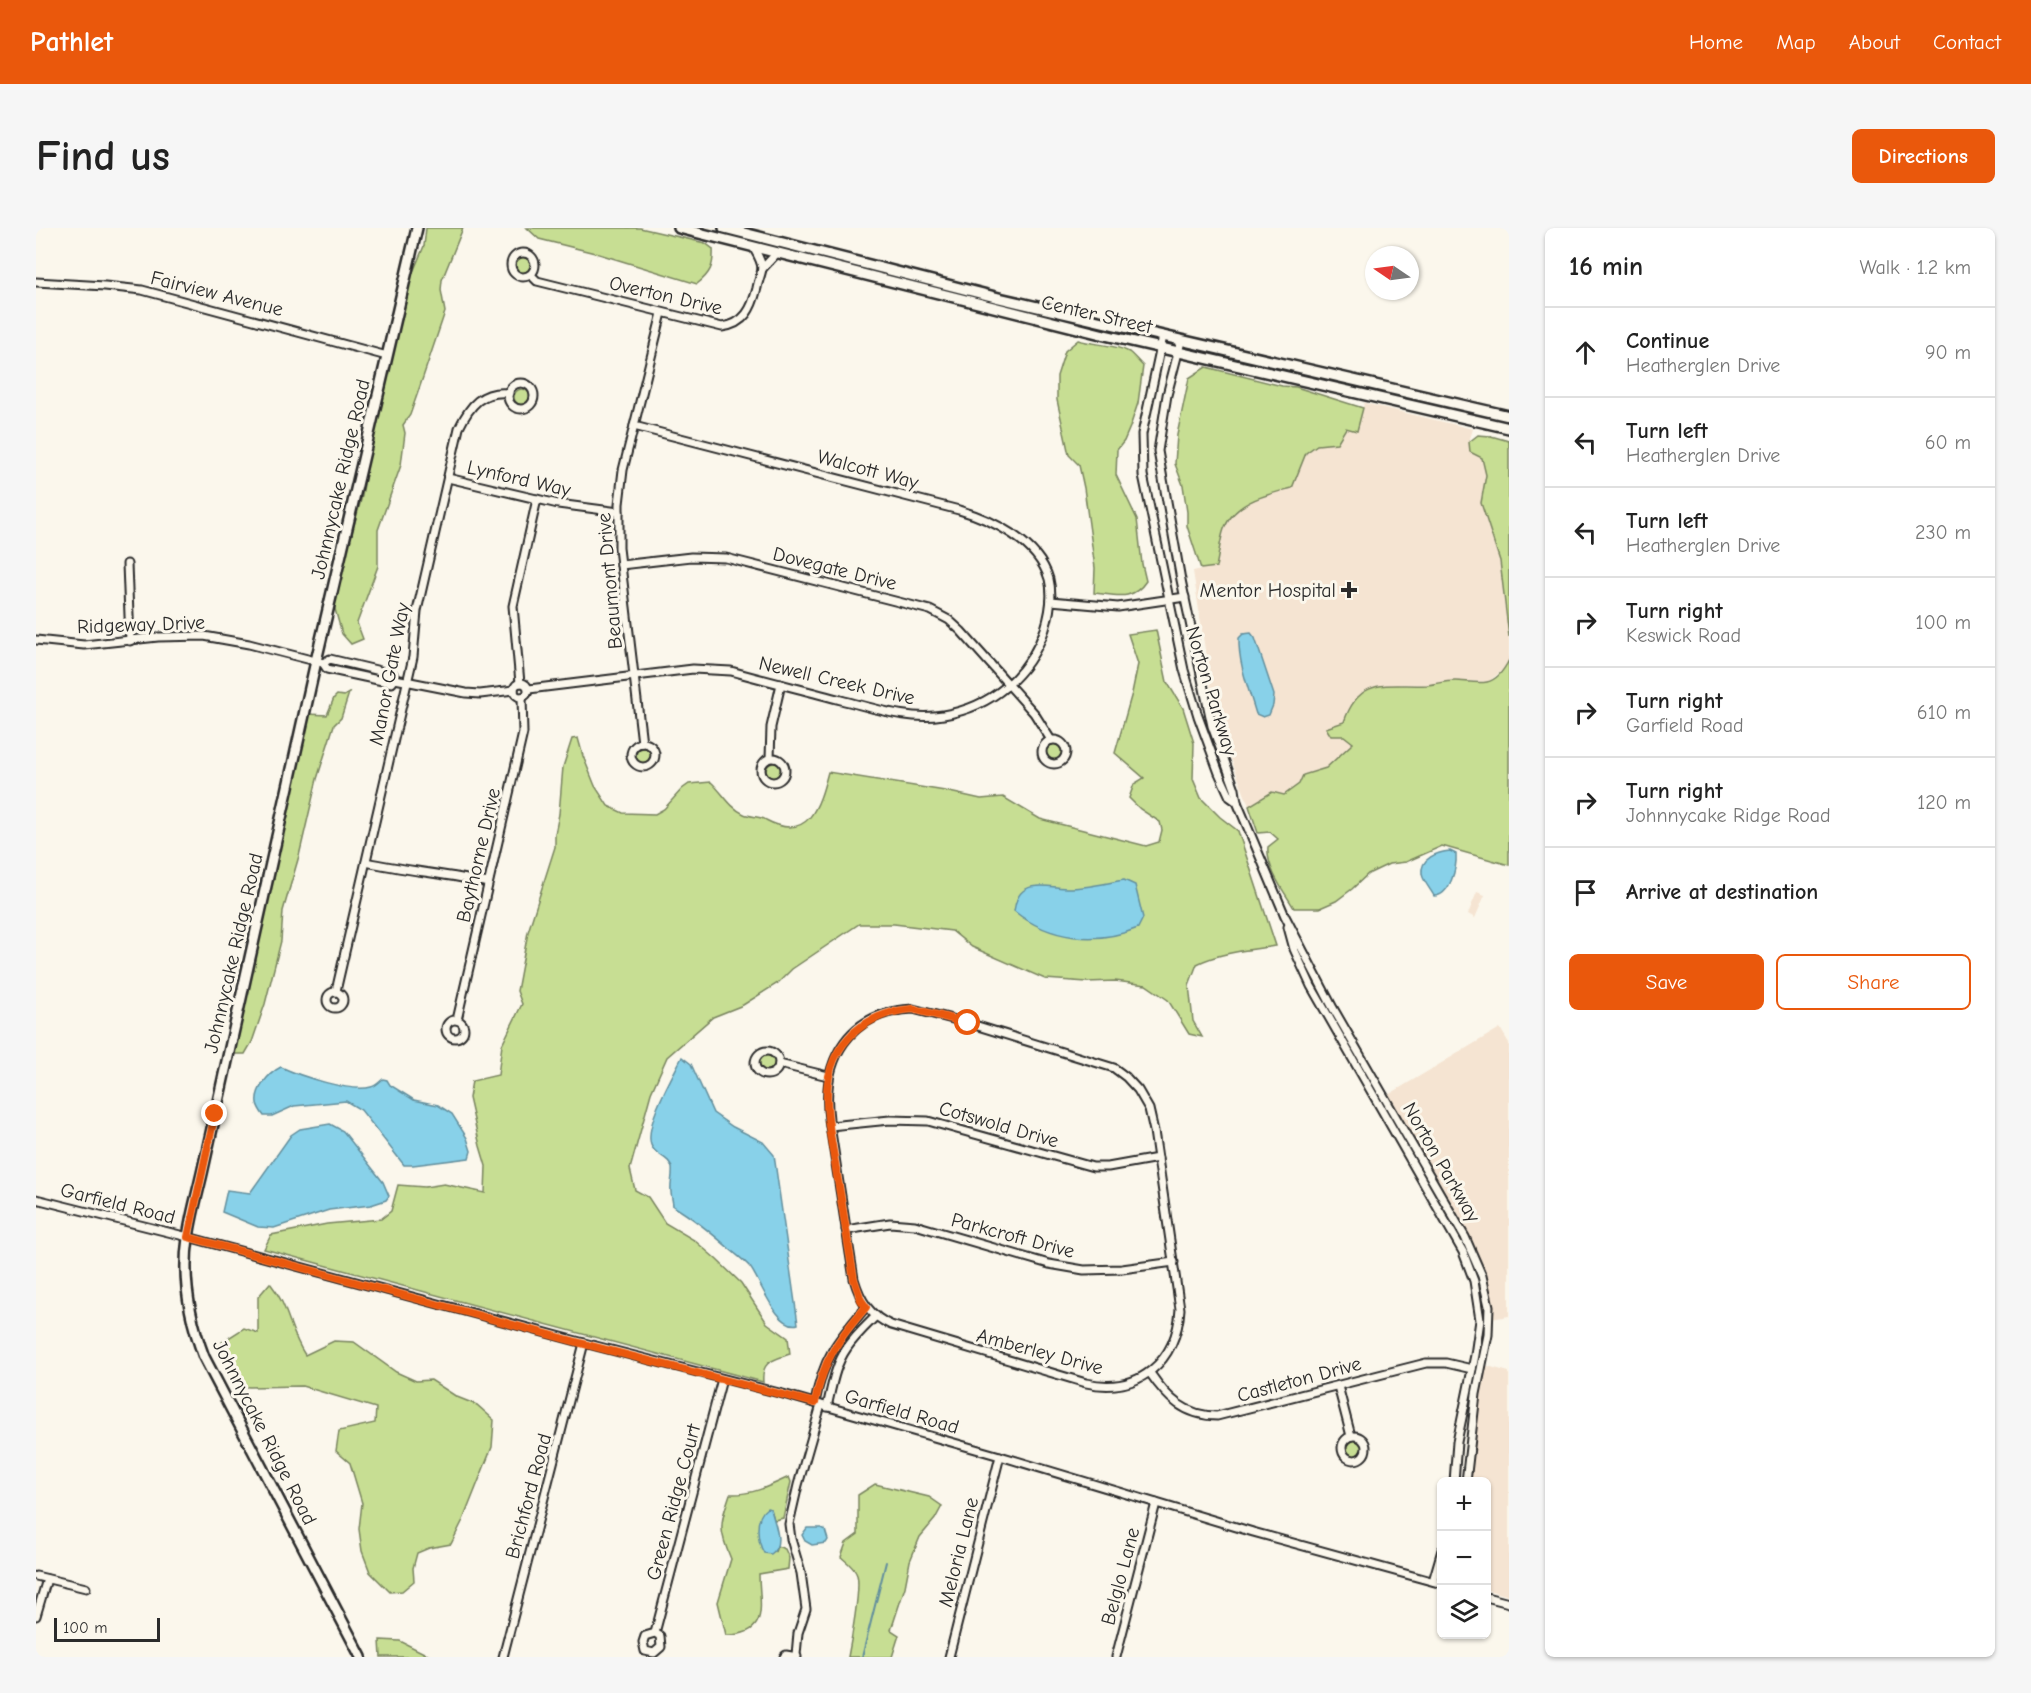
<!DOCTYPE html>
<meta charset="utf-8">
<style>
body{margin:0;font-family:"Comic Neue",sans-serif;background:#f6f6f6;color:#222}
.controls{position:absolute;right:18px;bottom:18px;display:grid;overflow:hidden;border-radius:9px;box-shadow:0 2px 4px #0004}
.controls button{width:54px;height:54px;display:grid;place-items:center;padding:0;border:0;border-bottom:2px solid #e0e0e0;background:#fff;color:#222;font:30px sans-serif}
.compass{position:absolute;left:1329px;top:18px;width:54px;height:54px;border-radius:50%;background:#fff;box-shadow:0 2px 4px #0004;rotate:283deg}
.scale{position:absolute;left:18px;bottom:15px;width:106px;box-sizing:border-box;padding-left:6px;border:3px solid #2b2b2b;border-top:0;font-size:16px;line-height:21px;white-space:nowrap;color:#2b2b2b;-webkit-text-stroke:4px #fbf7ec;paint-order:stroke}
.stop{position:absolute;width:18px;height:18px;margin:-14px;border:4px solid #ea580c;border-radius:50%;background:#fff}
.stop.end{background:#ea580c;border-color:#fff;box-shadow:0 2px 6px #0008}
.list{margin:0;padding:0;list-style:none}
h2{display:flex;justify-content:space-between;align-items:center;height:78px;margin:0;padding:0 24px;font-size:26px}
h2 small{font-size:20px;font-weight:400;color:#767676}
.list li{display:grid;grid-template-columns:39px 1fr auto;gap:18px;align-items:center;box-sizing:border-box;height:90px;padding:0 24px;border-top:2px solid #e0e0e0}
.list b{display:block;font-size:22px;white-space:nowrap}
.list p{margin:0;font-size:20px;white-space:nowrap;color:#767676}
.list em{font-size:20px;font-style:normal;color:#767676}
.actions{display:flex;gap:12px;padding:18px 24px}
.actions a{flex:1;padding:14px 0;border:2px solid #ea580c;border-radius:9px;text-align:center;font-size:21px;color:#ea580c}
.actions .main{background:#ea580c;color:#fff}
.icon{flex:none;width:33px;height:33px;fill:none;stroke:currentColor;stroke-width:2;stroke-linecap:round;stroke-linejoin:round}
.map{position:relative;flex:none;width:1473px;height:1429px;overflow:hidden;border-radius:9px}
header{display:flex;align-items:center;gap:36px;box-sizing:border-box;height:84px;padding:0 30px;background:#ea580c;color:#fff}
header strong{font-size:28px}
nav{display:flex;gap:33px;margin-inline-start:auto;font-size:21px}
.intro{display:flex;align-items:center;justify-content:space-between;box-sizing:border-box;height:144px;padding:0 36px}
h1{margin:0;font-size:42px}
.button{padding:15px 27px;border-radius:9px;background:#ea580c;color:#fff;font-size:21px;font-weight:700}
main{display:flex;gap:36px;padding:0 36px}
aside{flex:1;background:#fff;border-radius:9px;box-shadow:0 2px 4px #0004}
.map>svg:first-child{display:block}
.built{fill:#f5e4d2}
.green{fill:#c7de93;stroke:#79845f;stroke-width:1.5}
.water{fill:#88d1e9;stroke:#638f9d;stroke-width:1.5}
.lines{fill:none;stroke-linecap:round;stroke-linejoin:round}
.stream{stroke:#638f9d;stroke-width:2}
.street-casing{stroke:#2b2b2b;stroke-width:11}
.secondary-casing{stroke:#2b2b2b;stroke-width:14}
.street{stroke:#fbf7ec;stroke-width:7}
.secondary{stroke:#fbf7ec;stroke-width:9}
.route{stroke:#ea580c;stroke-width:8}
.poi-dot{fill:#2b2b2b;stroke:#fbf7ec;stroke-width:2}
.labels{text-anchor:middle;stroke-width:6;stroke-linejoin:round;paint-order:stroke}
.street-label{font-size:20px;fill:#2b2b2b;stroke:#fbf7ec}
.poi-label{font-size:20px;fill:#2b2b2b;stroke:#fbf7ec;text-anchor:end}
</style>
<header>
<strong>Pathlet</strong>
<nav><a>Home</a><a>Map</a><a>About</a><a>Contact</a></nav>
</header>
<div class="intro"><h1>Find us</h1><a class="button">Directions</a></div>
<main>
<div class="map">
<svg width="1473" height="1429" viewBox="0 0 1473 1429">
<rect width="100%" height="100%" fill="#fbf7ec"/>
<filter id="ink" filterUnits="userSpaceOnUse"><feTurbulence type="fractalNoise" baseFrequency=".0167" numOctaves="2"/><feDisplacementMap in="SourceGraphic" scale="12" xChannelSelector="R" yChannelSelector="G"/><feConvolveMatrix kernelMatrix="1 2 1 2 8 2 1 2 1" color-interpolation-filters="sRGB"/></filter>
<g filter="url(#ink)">
<g class="built">
<polygon points="1328,175 1437,201 1433,214 1434,224 1446,230 1450,247 1445,275 1464,333 1473,409 1473,432 1467,442 1452,454 1418,453 1390,457 1364,456 1312,482 1308,494 1308,508 1317,515 1290,540 1267,547 1263,556 1248,567 1236,564 1213,578 1179,488 1157,343 1180,338 1188,299 1205,277 1230,266 1255,260 1270,225 1281,217 1301,215 1310,200 1321,202"/>
<polygon points="1441,664 1449,667 1439,690 1432,686"/>
<polygon points="1464,800 1473,815 1473,1088 1455,1091 1454,1067 1440,1024 1352,867"/>
<polygon points="1448,1137 1473,1144 1473,1368 1451,1362 1450,1254 1433,1254"/>
</g>
<g class="green">
<polygon points="390,0 427,0 406,52 405,62 409,84 382,164 374,187 367,197 369,205 365,237 342,302 342,338 321,395 327,411 315,416 306,406 297,374 326,268 334,221 375,49 388,18"/>
<path d="M491,0h113l65,15 8,6c1,17 -3,25 -16,35l-98,-30 -60,-15z"/>
<circle cx="487" cy="37" r="8"/>
<path d="M1042,112c15,5 38,4 51,12 5,4 9,9 14,14l-5,37 -8,24 -6,14 -7,9 -1,25 21,44 5,45 4,17c-14,21 -30,14 -52,12l1,-25 -11,-80 -5,-23 -10,-10 -12,-55v-24l8,-25z"/>
<path d="M1170,139l76,19 14,1 67,21 -6,23 -11,-3 -9,15 -20,2 -11,8 -14,35c-26,7 -57,13 -68,41 -4,11 -5,25 -8,38l-15,2 -14,-43v-14l-4,-27 -8,-21 2,-29 12,-57z"/>
<circle cx="486" cy="169" r="8"/>
<polygon points="1442,207 1455,208 1473,213 1473,409 1464,333 1445,275 1450,247 1446,230 1434,224 1433,214"/>
<path d="M1120,402l11,52 16,26 11,35 -1,36 8,19 19,19 18,14 38,115c-26,4 -55,6 -79,18l-8,21 4,36 9,16 -13,-3 -21,-34 -22,-15 -31,-4 -28,1 -42,-3 -73,-32 -20,-16 -58,-7h-35l-67,45 -14,14 -35,22 -30,12 -46,40 -16,36 -21,76 5,21 13,7 17,26 29,17 22,19 25,24 26,40 21,15 2,16c-17,6 -29,7 -27,28l-499,-133 7,-14 56,-11 54,-5 10,-8 7,-26 27,2 19,-3 41,9 1,-27 -6,-20 -11,-48 3,-17 26,-6 4,-30 20,-41 -5,-13 11,-59 27,-85v-13l4,-20 4,-47 9,-28 6,-1 5,18 12,30 13,20 15,7 32,1 9,-5 18,-20 7,-5 22,-2c11,10 19,26 33,32 7,3 16,2 22,6 43,23 53,-14 62,-48l117,19 36,8 22,-2 37,22 106,27 13,-4 3,-12 -2,-8 -20,-13 -11,-11 5,-14 10,-6 -29,-25 17,-60 6,-29 -10,-30z"/>
<path d="M1473,432v205l-67,-19 -36,16 -17,2 -21,10 -16,15 -16,12 -16,7h-26c-11,-18 -28,-40 -26,-61l10,-8 -8,-7 -12,1 -9,-27 23,-14 12,3 15,-11 4,-9 23,-7 27,-25 -9,-7h-13l-5,-8 18,-6c16,-47 44,-35 83,-37 9,-1 18,-4 28,-4 10,0 22,3 32,1 10,-2 18,-14 22,-22z"/>
<polygon points="313,465 305,490 298,497 281,551 263,628 247,683 245,713 229,776 216,814 209,826 195,826 243,622 249,585 272,486 291,487 298,470 301,467 308,468"/>
<circle cx="1018" cy="524" r="8"/>
<circle cx="608" cy="528" r="8"/>
<circle cx="738" cy="543" r="8"/>
<circle cx="730" cy="835" r="9"/>
<path d="M234,1055c19,23 19,48 35,72l29,-14 20,1 42,30 20,9 15,-1 26,17 20,8 17,15 -2,27 -29,73 -12,24 -22,4 -12,5 -4,15 1,13 -12,10 -12,1 -20,-20 -8,-21 -3,-22 3,-26 -12,-40 -14,-12 3,-20 36,-8 1,-15 -74,-22 -53,1 -16,-2 -11,-43 22,-14 14,5v-36z"/>
<circle cx="1318" cy="1220" r="9"/>
<path d="M753,1249l2,5 -8,36 -9,2 -3,-11 4,43 2,-6 8,3 4,9 -1,11 -29,5c0,30 12,62 -33,61l-8,-33 13,-43c-13,-30 -11,-35 -1,-65 22,1 40,-8 59,-17z"/>
<path d="M839,1256l54,13 13,9 -7,13 -15,18 -10,24 -5,26 -14,43 8,5 -7,22h-44c3,-15 13,-70 9,-82 -2,-7 -10,-13 -16,-18l5,-14 12,-9v-39z"/>
<polygon points="344,1412 364,1413 396,1429 345,1429"/>
</g>
<g class="water">
<path d="M1215,405l4,5 19,57 -1,10 -4,10 -6,2 -7,-3c-7,-24 -18,-51 -17,-76l4,-4z"/>
<path d="M1414,623l6,3c1,14 -6,42 -22,42 -3,-6 -11,-15 -12,-22 -2,-16 16,-22 28,-23z"/>
<path d="M1088,652l11,5 8,33 -5,10c-42,17 -88,12 -124,-17 4,-34 31,-24 54,-23 19,0 38,-5 56,-8z"/>
<path d="M646,829l9,7 22,49 20,14 30,15 11,13 24,169c-21,6 -38,-44 -48,-57 -5,-6 -12,-11 -18,-16 -19,-17 -37,-32 -59,-45 0,-5 -2,-10 -2,-14 -1,-8 2,-16 1,-24 -2,-11 -17,-12 -21,-23 -7,-20 22,-70 31,-88z"/>
<path d="M245,839c19,9 71,26 90,20 5,-1 8,-5 12,-8l4,1 3,5 24,15 24,5 14,9 15,24 4,13 -2,7 -56,7h-9l-43,-55 -15,-9 -52,5 -22,10h-8c-3,-4 -6,-8 -7,-13 -2,-14 12,-30 24,-36z"/>
<polygon points="294,896 307,903 347,954 353,968 350,972 335,977 293,982 238,1000 222,999 186,984 191,962 214,965 255,907 264,901"/>
<path d="M731,1280l4,1c3,14 14,35 0,45l-7,-1c-7,-12 -10,-36 3,-45z"/>
<polygon points="771,1300 785,1300 789,1302 792,1312 790,1315 776,1317 769,1313 766,1307"/>
</g>
<g class="lines">
<polyline class="stream" points="826,1429 850,1334"/>
<g class="street-casing">
<g id="street">
<circle cx="487" cy="37" r="12"/>
<polyline points="726,41 741,25"/>
<path d="M495,47l6,6 185,46c23,-3 30,-19 35,-39 1,-6 4,-13 5,-19 0,-8 -5,-15 -9,-22"/>
<polyline points="0,54 69,58 106,62 351,128"/>
<polyline points="1127,108 1106,206 1107,247 1148,442 1162,488 1183,545 1194,569 1201,574"/>
<polyline points="1145,113 1131,167 1122,223 1145,352 1176,498 1199,561 1201,574 1249,688 1297,780 1429,1009 1446,1048 1453,1078 1452,1107 1440,1166 1430,1254"/>
<circle cx="485" cy="168" r="13"/>
<polyline points="412,250 522,276 583,284"/>
<polyline points="91,336 94,413"/>
<polyline points="585,337 655,329 690,330 894,382 913,392 925,403 998,485 1015,512"/>
<polyline points="1015,373 1082,379 1149,369"/>
<polyline points="0,412 48,417 122,409 168,408 213,416 287,435"/>
<polyline points="359,451 356,455 291,441 287,435 294,431 357,446 359,451 430,465 444,466 478,462"/>
<circle cx="485" cy="462" r="7"/>
<polyline points="484,455 477,378 501,271"/>
<path d="M493,461l164,-20 38,2c36,10 73,19 110,29 33,8 68,21 102,15 49,-8 86,-40 102,-86 5,-16 8,-34 4,-50 -11,-37 -56,-59 -90,-69l-325,-84"/>
<circle cx="1018" cy="524" r="12"/>
<circle cx="607" cy="527" r="12"/>
<polyline points="606,515 583,320 583,276 587,242 626,85"/>
<circle cx="737" cy="542" r="12"/>
<polyline points="734,530 735,499 745,456"/>
<path d="M330,634c41,9 82,12 122,21"/>
<polyline points="1252,699 1258,721 1275,758 1427,1024 1438,1053 1444,1092 1439,1127 1421,1214 1418,1254"/>
<path d="M300,763l77,-334 4,-46 42,-183c11,-23 23,-38 50,-35"/>
<circle cx="299" cy="772" r="8"/>
<path d="M877,781l55,14 146,45 12,9 12,13 11,19 5,22 26,178c-3,52 -41,86 -94,74l-195,-58c-21,-9 -31,-25 -37,-46l-25,-160c-8,-60 20,-107 84,-110z"/>
<polyline points="421,792 487,505 486,469"/>
<circle cx="419" cy="801" r="9"/>
<circle cx="731" cy="835" r="12"/>
<polyline points="743,836 792,848"/>
<polyline points="794,898 854,892 892,893 1057,939 1072,939 1122,930"/>
<polyline points="0,971 152,1009 548,1115 747,1166 964,1228 1217,1304 1406,1356"/>
<polyline points="810,1002 854,995 879,997 1013,1036 1048,1042 1086,1041 1138,1034"/>
<path d="M1114,1145c17,25 35,43 67,43l209,-53h20l26,6"/>
<polyline points="1302,1158 1315,1208"/>
<path d="M779,1175c8,-46 22,-62 51,-96"/>
<path d="M791,1179c5,-21 8,-42 20,-59 8,-12 19,-22 29,-32"/>
<circle cx="1318" cy="1220" r="12"/>
<polyline points="0,1348 50,1360"/>
<polyline points="1397,1353 1406,1322"/>
<polyline points="1450,1369 1473,1375"/>
<polyline points="0,1388 11,1351"/>
<polyline points="619,1405 624,1408 625,1419 618,1425 609,1423 607,1414 609,1408 619,1405 686,1151"/>
<polyline points="760,1427 762,1405 770,1381 765,1345 755,1311 753,1296 762,1257 785,1177"/>
<polyline points="467,1429 548,1115"/>
<polyline points="748,1429 750,1427 761,1429"/>
<polyline points="913,1429 964,1228"/>
<polyline points="1080,1429 1120,1275"/>
</g>
</g>
<g class="secondary-casing">
<g id="secondary">
<polyline points="643,0 1069,107 1473,200"/>
<polyline points="688,0 963,70 1473,188"/>
<path d="M325,1429l-157,-300c-14,-37 -22,-79 -16,-119 3,-23 10,-46 15,-69l113,-508 101,-433"/>
</g>
</g>
<use href="#street" class="street"/>
<use href="#secondary" class="secondary"/>
</g>
</g>
<g class="lines" filter="url(#ink)">
<path class="route" d="M179,886l-27,123 396,107 231,59c8,-43 23,-64 51,-96l-5,-7 -7,-21c-6,-35 -11,-70 -17,-104 -8,-53 -27,-112 25,-149 15,-10 33,-16 51,-17l55,14"/>
</g>
<path class="poi-dot" d="M1310 353h6v6h6v6h-6v6h-6v-6h-6v-6h6z"/>
<g class="labels">
<g class="street-label">
<text transform="translate(181 65) rotate(14)" y="7">Fairview Avenue</text>
<text transform="translate(630 67) rotate(13)" y="7">Overton Drive</text>
<text transform="translate(1061 86) rotate(13)" y="7">Center Street</text>
<text transform="translate(832 241) rotate(15)" y="7">Walcott Way</text>
<text transform="translate(483 250) rotate(13)" y="7">Lynford Way</text>
<text transform="translate(304 251) rotate(-77)" y="7">Johnnycake Ridge Road</text>
<text transform="translate(799 340) rotate(14)" y="7">Dovegate Drive</text>
<text transform="translate(573 353) rotate(-95)" y="7">Beaumont Drive</text>
<text transform="translate(105 396) rotate(-2)" y="7">Ridgeway Drive</text>
<text transform="translate(353 446) rotate(-79)" y="7">Manor Gate Way</text>
<text transform="translate(801 452) rotate(13)" y="7">Newell Creek Drive</text>
<text transform="translate(1176 463) rotate(73)" y="7">Norton Parkway</text>
<text transform="translate(442 627) rotate(-77)" y="7">Baythorne Drive</text>
<text transform="translate(197 725) rotate(-77)" y="7">Johnnycake Ridge Road</text>
<text transform="translate(963 896) rotate(16)" y="7">Cotswold Drive</text>
<text transform="translate(1406 934) rotate(60)" y="7">Norton Parkway</text>
<text transform="translate(82 975) rotate(14)" y="7">Garfield Road</text>
<text transform="translate(977 1007) rotate(15)" y="7">Parkcroft Drive</text>
<text transform="translate(1004 1123) rotate(15)" y="7">Amberley Drive</text>
<text transform="translate(1263 1151) rotate(-15)" y="7">Castleton Drive</text>
<text transform="translate(866 1183) rotate(16)" y="7">Garfield Road</text>
<text transform="translate(229 1204) rotate(63)" y="7">Johnnycake Ridge Road</text>
<text transform="translate(492 1268) rotate(-75)" y="7">Brichford Road</text>
<text transform="translate(637 1274) rotate(-75)" y="7">Green Ridge Court</text>
<text transform="translate(922 1324) rotate(-76)" y="7">Meloria Lane</text>
<text transform="translate(1084 1348) rotate(-75)" y="7">Belglo Lane</text>
</g>
<g class="poi-label">
<text x="1300" y="369">Mentor Hospital</text>
</g>
</g>
</svg>
<div class="controls">
<button>+</button>
<button>−</button>
<button><svg class="icon" aria-label="layers" viewBox="0 0 24 24"><path d="M12 4l9 5-9 5-9-5zM3 14l9 5 9-5"/></svg></button>
</div>
<svg class="compass" viewBox="-18 -18 36 36"><path d="M0-13l5 13h-10z" fill="#e53935"/><path d="M0 13l5-13h-10z" fill="#767676"/></svg>
<div class="scale">100 m</div>
<div class="stop" style="left:932px;top:795px"></div>
<div class="stop end" style="left:179px;top:886px"></div>
</div>
<aside>
<h2>16 min<small>Walk · 1.2 km</small></h2>
<ul class="list">
<li><svg class="icon" aria-label="ahead" viewBox="0 0 24 24"><path d="M12 20V5M6 11l6-6 6 6"/></svg><div><b>Continue</b><p>Heatherglen Drive</p></div><em>90 m</em></li>
<li><svg class="icon" aria-label="left" viewBox="0 0 24 24"><path d="M17 20v-9H6M10 6l-5 5 5 5"/></svg><div><b>Turn left</b><p>Heatherglen Drive</p></div><em>60 m</em></li>
<li><svg class="icon" aria-label="left" viewBox="0 0 24 24"><path d="M17 20v-9H6M10 6l-5 5 5 5"/></svg><div><b>Turn left</b><p>Heatherglen Drive</p></div><em>230 m</em></li>
<li><svg class="icon" aria-label="right" viewBox="0 0 24 24"><path d="M7 20v-9h11M14 6l5 5-5 5"/></svg><div><b>Turn right</b><p>Keswick Road</p></div><em>100 m</em></li>
<li><svg class="icon" aria-label="right" viewBox="0 0 24 24"><path d="M7 20v-9h11M14 6l5 5-5 5"/></svg><div><b>Turn right</b><p>Garfield Road</p></div><em>610 m</em></li>
<li><svg class="icon" aria-label="right" viewBox="0 0 24 24"><path d="M7 20v-9h11M14 6l5 5-5 5"/></svg><div><b>Turn right</b><p>Johnnycake Ridge Road</p></div><em>120 m</em></li>
<li><svg class="icon" aria-label="arrive" viewBox="0 0 24 24"><path d="M6 21V4h12l-3 4 3 4H6"/></svg><div><b>Arrive at destination</b></div></li>
</ul>
<div class="actions"><a class="main">Save</a><a>Share</a></div>
</aside>
</main>
